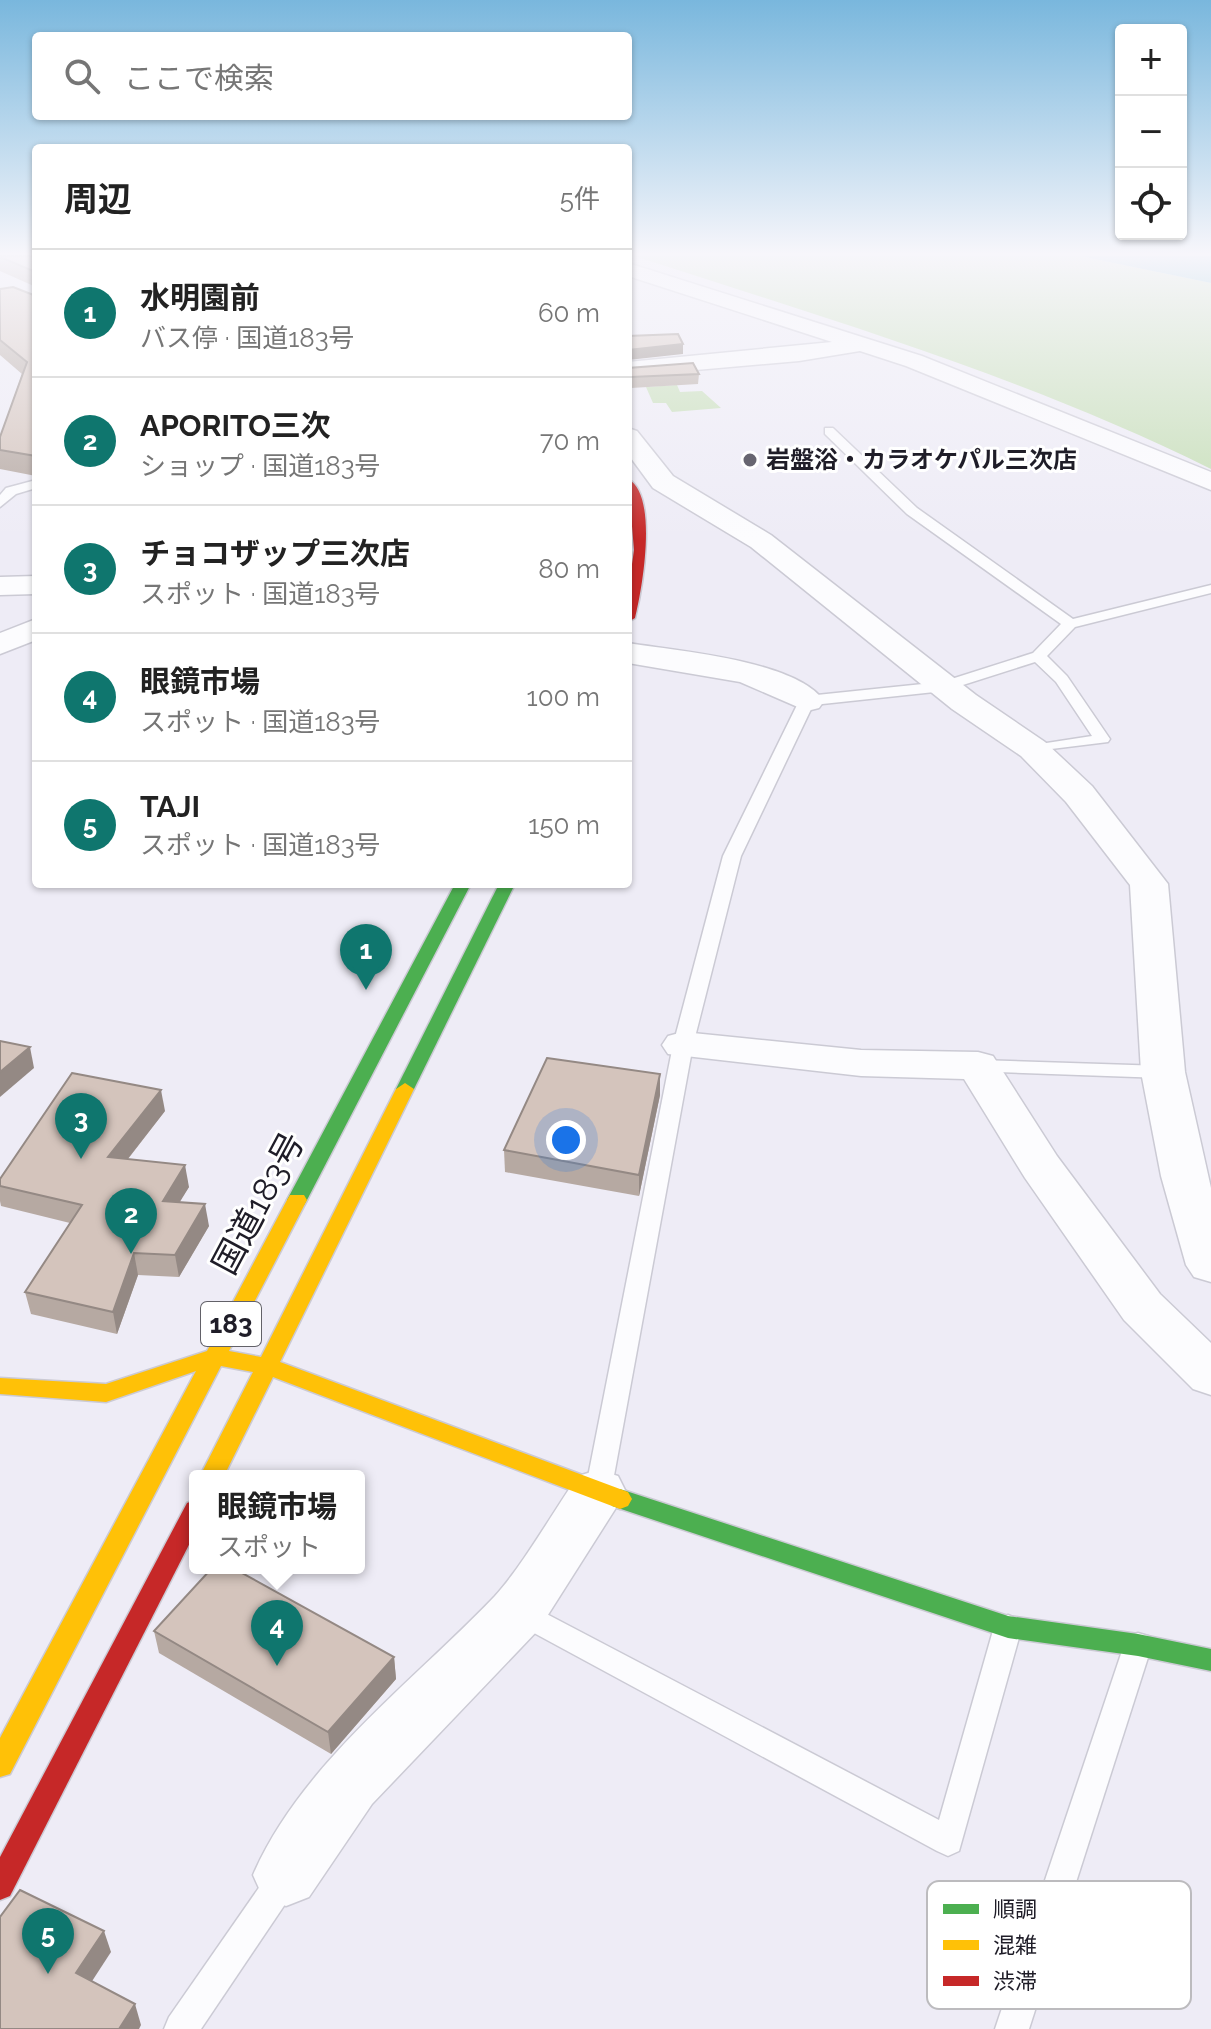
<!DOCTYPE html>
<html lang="ja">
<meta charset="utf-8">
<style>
body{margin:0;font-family:Raleway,"Noto Sans JP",sans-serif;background:#f6f6f6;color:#222}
.controls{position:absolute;right:24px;top:24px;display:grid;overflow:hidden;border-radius:8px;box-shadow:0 2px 6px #0004}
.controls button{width:72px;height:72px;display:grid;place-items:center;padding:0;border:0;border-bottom:2px solid #e0e0e0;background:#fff;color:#222;font:40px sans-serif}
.you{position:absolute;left:566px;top:1140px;width:28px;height:28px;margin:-20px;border:6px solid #fff;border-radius:50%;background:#1a73e8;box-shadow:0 0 0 12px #1a73e833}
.badge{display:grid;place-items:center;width:52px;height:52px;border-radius:50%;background:#0f766e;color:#fff;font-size:26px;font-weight:700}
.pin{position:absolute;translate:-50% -66px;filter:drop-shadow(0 2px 4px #0008)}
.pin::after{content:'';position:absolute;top:42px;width:28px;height:24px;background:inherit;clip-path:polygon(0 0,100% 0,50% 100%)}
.popup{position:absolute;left:189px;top:1470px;width:176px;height:104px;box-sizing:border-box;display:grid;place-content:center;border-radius:8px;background:#fff;filter:drop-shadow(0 2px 6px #0005);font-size:26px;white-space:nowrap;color:#767676}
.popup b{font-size:30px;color:#222}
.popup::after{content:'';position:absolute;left:50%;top:100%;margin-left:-16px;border:16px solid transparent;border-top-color:#fff}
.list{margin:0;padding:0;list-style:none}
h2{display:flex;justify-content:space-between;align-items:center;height:104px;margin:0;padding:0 32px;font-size:34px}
h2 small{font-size:26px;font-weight:400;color:#767676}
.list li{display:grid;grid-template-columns:52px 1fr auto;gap:24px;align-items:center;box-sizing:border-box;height:128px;padding:0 32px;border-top:2px solid #e0e0e0}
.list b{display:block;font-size:30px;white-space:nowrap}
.list p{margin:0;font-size:26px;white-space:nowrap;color:#767676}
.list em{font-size:26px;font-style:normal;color:#767676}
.icon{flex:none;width:44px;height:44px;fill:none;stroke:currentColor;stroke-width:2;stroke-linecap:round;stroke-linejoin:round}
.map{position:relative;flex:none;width:1211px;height:2029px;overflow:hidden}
.search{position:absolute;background:#fff;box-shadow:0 2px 6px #0004;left:32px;top:32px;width:600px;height:88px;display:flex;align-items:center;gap:20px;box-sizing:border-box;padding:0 28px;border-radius:8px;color:#767676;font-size:30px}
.panel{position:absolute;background:#fff;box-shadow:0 2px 6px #0004;left:32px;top:144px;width:600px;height:744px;border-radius:8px}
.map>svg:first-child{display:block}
.green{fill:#c5deb5}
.water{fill:#73bbcc}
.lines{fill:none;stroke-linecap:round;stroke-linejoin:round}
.lane-casing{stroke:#cbcad4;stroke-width:3}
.street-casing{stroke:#cbcad4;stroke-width:3}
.fast-casing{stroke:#cbcad4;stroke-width:3}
.slow-casing{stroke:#cbcad4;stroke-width:3}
.jam-casing{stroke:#cbcad4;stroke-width:3}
.lane{fill:#fcfcfe;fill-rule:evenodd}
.street{fill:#fcfcfe;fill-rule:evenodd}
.fast{fill:#4caf50;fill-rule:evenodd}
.slow{fill:#ffc107;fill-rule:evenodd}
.jam{fill:#c62828;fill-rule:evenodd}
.wall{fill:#b6a9a2}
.shaded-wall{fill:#948984}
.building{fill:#d4c4bc;stroke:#948984;stroke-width:2}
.poi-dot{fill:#676570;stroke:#fff;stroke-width:3}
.labels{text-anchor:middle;stroke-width:6;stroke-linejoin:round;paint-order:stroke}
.far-poi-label{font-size:24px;font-weight:bold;fill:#1f1d28;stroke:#fff;text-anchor:start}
.shield{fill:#fff;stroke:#626168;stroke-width:2}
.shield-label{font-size:26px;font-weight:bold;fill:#1f1d28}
.near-street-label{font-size:34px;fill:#1f1d28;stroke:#fff}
.key{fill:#fff;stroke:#bcbbbe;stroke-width:2}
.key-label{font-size:22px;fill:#1f1d28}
</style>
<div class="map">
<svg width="1211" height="2029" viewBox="0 0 1211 2029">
<rect width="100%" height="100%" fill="#eeecf6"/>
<g class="green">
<path d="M634,256h446l131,27v186c-183,-91 -382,-150 -577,-213z"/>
<polygon points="677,385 680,392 702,391 721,408 672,412 666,403 653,403 646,387"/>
</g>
<polygon class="water" points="1080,256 1211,256 1211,283"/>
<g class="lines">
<g class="lane-casing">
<g id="lane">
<polygon points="825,428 833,428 917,508 1073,619 1211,585 1211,593 1075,627 1047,656 1067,676 1110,739 1108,742 1027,752 1025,749 1027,746 1092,736 1056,682 1035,662 944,691 813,705 741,856 693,1045 611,1492 607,1499 598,1503 589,1499 585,1492 673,1045 723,856 799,701 807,696 942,682 1033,653 1061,624 907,514 825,434"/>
<polygon points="36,480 36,488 16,494 0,507 0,495 6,488"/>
<polygon points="978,1060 1163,1066 1173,1072 1163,1078 971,1071 968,1066 971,1061"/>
<polygon points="520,1600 939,1820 994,1627 998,1619 1008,1615 1018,1619 1022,1627 959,1851 948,1856 937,1851 510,1620 506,1612 510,1604"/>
<polygon points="1138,1633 1148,1636 1152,1645 1029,2029 995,2029 1124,1645 1128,1636"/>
<polygon points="285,1862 296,1866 301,1877 296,1888 201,2029 164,2029 169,2017 274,1866"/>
</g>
</g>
<g class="street-casing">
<g id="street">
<polygon points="628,263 922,356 1211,472 1211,490 906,366 860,351 799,361 628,376 628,362 832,342 628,276"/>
<polygon points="628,428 637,431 673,476 771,535 976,695 1045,742 1092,786 1168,884 1185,1072 1211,1188 1211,1282 1194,1277 1186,1265 1161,1176 1141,1072 1130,885 1066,802 1021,756 952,709 751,547 653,488 628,454"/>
<polygon points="36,576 36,594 0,595 0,577"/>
<polygon points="36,619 36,640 0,654 0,633"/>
<path d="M628,643c48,8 168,17 196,58l-5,7 -12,3 -67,-29 -112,-19z"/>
<polygon points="683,1032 861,1050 978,1052 993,1056 1057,1156 1160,1294 1211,1343 1211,1395 1193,1389 1124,1320 1025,1178 964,1079 861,1076 668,1054 662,1045 668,1036"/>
<path d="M598,1470l20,6 8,16 -87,137 -167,175 -63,93 -23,9 -23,-9 -10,-22c48,-111 160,-193 242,-279 28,-31 58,-84 83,-120z"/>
</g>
</g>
<g class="fast-casing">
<g id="fast">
<polygon points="455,884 471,884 307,1200 304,1205 290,1205 287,1200"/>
<polygon points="499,884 515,884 414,1089 405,1095 398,1093 396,1089"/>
<polygon points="620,1489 1008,1616 1138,1634 1211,1649 1211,1671 1138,1656 1008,1638 612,1506 608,1499 612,1492"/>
</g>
</g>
<g class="slow-casing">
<polygon id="slow" points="405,1083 414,1089 280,1362 628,1492 632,1499 628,1506 620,1509 612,1506 273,1377 224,1476 200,1476 253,1372 221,1366 10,1774 0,1777 0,1738 196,1371 106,1402 0,1394 0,1378 106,1384 207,1351 287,1200 290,1195 304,1195 307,1200 229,1351 261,1357 396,1089"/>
</g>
<g class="jam-casing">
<g id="jam">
<path d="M628,479c31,16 14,111 7,139l-7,4v-30l6,-42z"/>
<polygon points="195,1500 195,1533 10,1896 0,1900 0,1857 187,1503"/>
</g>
</g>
<use href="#lane" class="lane"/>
<use href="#street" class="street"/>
<use href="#fast" class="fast"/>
<use href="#slow" class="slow"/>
<use href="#jam" class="jam"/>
</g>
<g class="wall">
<polygon points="0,256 36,256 36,287 0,271"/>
<polygon points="0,289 36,296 36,476 0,469 0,437 22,374 0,355"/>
<polygon points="628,368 699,374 698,384 631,388 628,381"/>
<polygon points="660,1095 639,1196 505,1172 504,1150"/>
<polygon points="165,1111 128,1159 189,1187 179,1202 209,1226 179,1277 138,1275 117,1334 31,1314 25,1292 70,1223 1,1206 0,1201 0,1179"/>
<polygon points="154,1631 394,1657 396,1679 331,1754 159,1653"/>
</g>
<g class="shaded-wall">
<polygon points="33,271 36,271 35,287"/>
<polygon points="683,344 683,354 628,360 628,350"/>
<polygon points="30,1047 34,1068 0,1097 0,1072"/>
<polygon points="660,1074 660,1095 639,1196 639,1175"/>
<polygon points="161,1090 165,1111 112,1179 108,1157"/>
<polygon points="185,1165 189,1187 167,1223 163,1201"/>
<polygon points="205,1204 209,1226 179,1277 175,1255"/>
<polygon points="134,1253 138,1275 117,1334 113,1312"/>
<polygon points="394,1657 396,1679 331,1754 328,1732"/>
<polygon points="104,1931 111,1952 83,1995 76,1973"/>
<polygon points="135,2004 141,2025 139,2029 119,2029"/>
</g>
<g class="building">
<polygon points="0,256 36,256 36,271 33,271 0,257"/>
<polygon points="13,287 36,296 36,456 0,450 0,437 27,362 0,340 0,289"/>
<polygon points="678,334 683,344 628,350 628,336"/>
<polygon points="693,363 699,374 631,377 628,370 628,368"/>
<polygon points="0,1041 30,1047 0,1072"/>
<polygon points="547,1058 660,1074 639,1175 504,1150"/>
<polygon points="72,1073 161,1090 108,1157 185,1165 163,1201 205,1204 175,1255 134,1253 113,1312 25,1292 82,1205 0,1186 0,1179"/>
<polygon points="212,1568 233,1568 394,1657 328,1732 154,1631"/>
<polygon points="20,1890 104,1931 76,1973 135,2004 119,2029 0,2029 0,1917"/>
</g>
<linearGradient id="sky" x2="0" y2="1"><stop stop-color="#79b7dd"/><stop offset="0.47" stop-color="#f7f6fb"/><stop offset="1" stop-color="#f7f6fb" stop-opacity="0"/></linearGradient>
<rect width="1211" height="540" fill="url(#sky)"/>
<circle class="poi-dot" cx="750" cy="460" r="8"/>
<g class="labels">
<g class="far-poi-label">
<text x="766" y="468">岩盤浴・カラオケパル三次店</text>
</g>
<rect class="shield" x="201" y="1302" width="60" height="44" rx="6"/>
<g class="shield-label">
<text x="231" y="1333">183</text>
</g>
<g class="near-street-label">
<text transform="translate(258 1203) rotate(-62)" y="12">国道183号</text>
</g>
</g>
<rect x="927" y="1881" width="264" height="128" rx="12" class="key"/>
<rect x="943" y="1904" width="36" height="10" fill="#4caf50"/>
<rect x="943" y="1940" width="36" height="10" fill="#ffc107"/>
<rect x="943" y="1976" width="36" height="10" fill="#c62828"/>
<g class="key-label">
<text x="993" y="1917">順調</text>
<text x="993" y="1953">混雑</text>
<text x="993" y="1989">渋滞</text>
</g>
</svg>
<div class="controls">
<button>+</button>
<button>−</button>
<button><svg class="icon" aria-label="locate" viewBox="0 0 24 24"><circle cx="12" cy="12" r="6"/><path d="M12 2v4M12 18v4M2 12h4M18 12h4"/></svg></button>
</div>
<div class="you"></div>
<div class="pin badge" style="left:366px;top:990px">1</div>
<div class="pin badge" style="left:131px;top:1254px">2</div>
<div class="pin badge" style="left:81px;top:1159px">3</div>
<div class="pin badge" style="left:277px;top:1666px">4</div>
<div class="popup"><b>眼鏡市場</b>スポット</div>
<div class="pin badge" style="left:48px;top:1974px">5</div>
<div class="search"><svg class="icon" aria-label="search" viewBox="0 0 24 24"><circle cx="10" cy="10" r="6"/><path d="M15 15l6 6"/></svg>ここで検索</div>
<section class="panel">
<h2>周辺<small>5件</small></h2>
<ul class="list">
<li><span class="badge">1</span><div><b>水明園前</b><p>バス停 · 国道183号</p></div><em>60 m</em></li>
<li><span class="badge">2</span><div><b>APORITO三次</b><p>ショップ · 国道183号</p></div><em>70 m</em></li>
<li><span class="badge">3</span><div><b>チョコザップ三次店</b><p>スポット · 国道183号</p></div><em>80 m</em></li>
<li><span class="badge">4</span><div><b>眼鏡市場</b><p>スポット · 国道183号</p></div><em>100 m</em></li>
<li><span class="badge">5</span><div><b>TAJI</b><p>スポット · 国道183号</p></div><em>150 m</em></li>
</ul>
</section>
</div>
